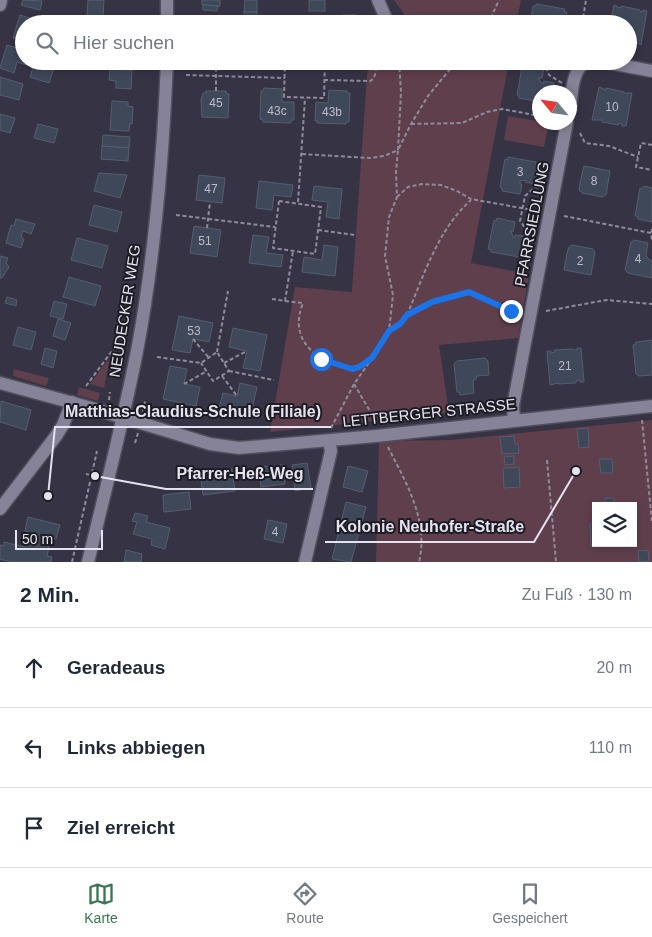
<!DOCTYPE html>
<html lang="de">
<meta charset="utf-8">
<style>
body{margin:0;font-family:Arial,sans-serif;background:#f6f6f7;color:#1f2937}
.controls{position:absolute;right:15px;bottom:15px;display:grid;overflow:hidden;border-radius:0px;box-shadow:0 2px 8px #0003}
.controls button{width:45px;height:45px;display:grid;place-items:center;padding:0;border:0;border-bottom:1px solid #e0e1e3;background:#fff;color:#1f2937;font:25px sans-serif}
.compass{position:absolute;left:532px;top:85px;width:45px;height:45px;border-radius:50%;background:#fff;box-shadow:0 2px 8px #0003;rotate:299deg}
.scale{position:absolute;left:15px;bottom:12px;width:88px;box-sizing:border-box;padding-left:5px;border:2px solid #e5e3ef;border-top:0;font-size:14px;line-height:18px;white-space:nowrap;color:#e5e3ef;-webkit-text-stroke:4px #1d1c24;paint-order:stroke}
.stop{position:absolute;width:15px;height:15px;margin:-11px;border:4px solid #1a73e8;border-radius:50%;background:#fff}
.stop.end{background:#1a73e8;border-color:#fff;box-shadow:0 1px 5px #0008}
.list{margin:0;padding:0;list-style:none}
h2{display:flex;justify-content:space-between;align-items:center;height:65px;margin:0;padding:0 20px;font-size:21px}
h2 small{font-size:16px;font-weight:400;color:#747a83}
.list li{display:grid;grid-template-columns:32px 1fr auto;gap:15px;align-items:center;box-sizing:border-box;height:80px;padding:0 20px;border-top:1px solid #e0e1e3}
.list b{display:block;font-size:19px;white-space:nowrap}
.list em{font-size:16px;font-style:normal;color:#747a83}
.icon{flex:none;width:28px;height:28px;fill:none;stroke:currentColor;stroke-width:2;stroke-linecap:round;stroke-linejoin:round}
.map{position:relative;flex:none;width:652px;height:562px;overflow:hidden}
.search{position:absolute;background:#fff;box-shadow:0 2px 8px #0003;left:15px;right:15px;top:15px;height:55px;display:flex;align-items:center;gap:12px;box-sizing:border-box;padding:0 18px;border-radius:28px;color:#747a83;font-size:19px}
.sheet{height:305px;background:#fff}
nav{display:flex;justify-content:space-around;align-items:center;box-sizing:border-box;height:70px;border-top:1px solid #e0e1e3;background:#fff;font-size:14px;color:#747a83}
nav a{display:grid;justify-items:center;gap:2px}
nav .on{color:#387651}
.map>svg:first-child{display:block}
.green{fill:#5f3f4c;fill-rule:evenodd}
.building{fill:#3f4859;stroke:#555e70}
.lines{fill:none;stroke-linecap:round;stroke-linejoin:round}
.minor-casing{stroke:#524e5e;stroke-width:15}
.path{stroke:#8e8c9b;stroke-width:2;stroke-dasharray:4 2.5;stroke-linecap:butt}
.minor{stroke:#868297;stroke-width:12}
.route{stroke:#1a73e8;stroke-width:6}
.labels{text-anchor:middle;stroke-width:4;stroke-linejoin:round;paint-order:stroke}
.number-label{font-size:12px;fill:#bcbcca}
.street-label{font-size:15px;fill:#e5e3ef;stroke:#1d1c24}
.leader{fill:none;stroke:#e5e3ef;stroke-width:2}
.callout-dot{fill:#e5e3ef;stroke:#1d1c24;stroke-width:2}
.callout-label{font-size:16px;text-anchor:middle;font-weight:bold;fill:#e5e3ef;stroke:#1d1c24;stroke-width:4;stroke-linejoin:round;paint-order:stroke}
</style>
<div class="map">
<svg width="652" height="562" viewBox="0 0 652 562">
<rect width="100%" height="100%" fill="#363345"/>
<g class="green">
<polygon points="394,0 521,0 516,24 404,24 404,14"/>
<polygon points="368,61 509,61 471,263 529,274 518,338 439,345 449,413 270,432 295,287 352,292"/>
<polygon points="508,116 549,123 544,147 504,140"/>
<polygon points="107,361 108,360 109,362 104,388 90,384"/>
<polygon points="14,369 49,378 46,386 13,376"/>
<polygon points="79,387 100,393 98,401 77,395"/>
<path d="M652,420v142h-276l3,-121 72,-1zM596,506h37v37h-37z"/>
</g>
<g class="building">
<polygon points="23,0 42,1 40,10 21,5"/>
<polygon points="88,0 104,0 103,17 87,16"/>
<polygon points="202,0 220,0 220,6 202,5"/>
<polygon points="245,0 257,0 257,12 244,12"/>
<rect x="309" y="0" width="16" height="11"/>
<polygon points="536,4 565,9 564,12 567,12 565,24 530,24 533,6 536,6"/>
<polygon points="203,5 218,6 217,11 203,10"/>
<polygon points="614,5 617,6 617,7 621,8 621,6 640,10 640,12 643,12 643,10 647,11 641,45 634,41 633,43 628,42 628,24 610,24"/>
<rect x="244" y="12" width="13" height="5"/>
<polygon points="20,15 39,21 39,24 24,24 24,41 13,38"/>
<rect x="343" y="15" width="13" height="4"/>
<polygon points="7,45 24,50 24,61 27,61 26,65 17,62 14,73 0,68"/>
<polygon points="35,61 56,62 49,83 30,77"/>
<polygon points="262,61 283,61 283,67 264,67 264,65 262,64"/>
<polygon points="330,61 351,61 351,66 348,66 348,69 329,68"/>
<polygon points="525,65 544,68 542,78 539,78 539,80 543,84 544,81 554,83 552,92 540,92 540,102 519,98 519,96 517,95 522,67 525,67"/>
<polygon points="110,69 132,70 131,89 116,88 116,81 109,80"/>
<polygon points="0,77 23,84 19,100 0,95"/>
<polygon points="599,87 606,90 606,88 624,92 624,93 632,93 626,126 622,126 622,124 619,123 618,125 602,122 602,120 592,120"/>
<polygon points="264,88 282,89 282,102 294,102 294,120 291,120 291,123 263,122 263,120 260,119 261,91 263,91"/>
<polygon points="329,90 347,91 347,93 350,93 349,122 346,122 346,124 317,123 318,121 315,121 316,102 328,103"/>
<polygon points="206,91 226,91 226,93 229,94 228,118 202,117 201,100 203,93 206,93"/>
<polygon points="112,101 128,102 128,106 133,107 132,124 130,123 129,131 110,130"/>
<polygon points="0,114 15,118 10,133 0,130"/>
<polygon points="38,124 58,129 54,143 34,138"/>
<polygon points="103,135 130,137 129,148 102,146"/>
<polygon points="102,146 129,148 128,161 101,159"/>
<polygon points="508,157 536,162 536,165 538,166 535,184 525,182 526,180 520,181 520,184 522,184 520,194 502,191 502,188 500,187 505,159 508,160"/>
<polygon points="584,166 610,171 606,195 602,197 582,193 579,190 580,183"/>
<polygon points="99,173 127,175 120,198 94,191"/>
<polygon points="199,175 225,178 222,203 196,200"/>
<polygon points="259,181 293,185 291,197 274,195 272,210 256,208"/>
<polygon points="314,186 342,189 339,219 326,217 328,202 312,200"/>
<polygon points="644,186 652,188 652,222 638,219 637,216 635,216 640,188 642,189"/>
<polygon points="94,205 122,212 117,232 89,225"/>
<polygon points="497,218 515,222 513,232 511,231 513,237 515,237 515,235 525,236 522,255 519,254 519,257 491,252 491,249 488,249 494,220 496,221"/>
<polygon points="16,219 35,224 31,234 23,231 21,237 24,239 21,248 6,243 11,225 14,226"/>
<polygon points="194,226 221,230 217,257 190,253"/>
<polygon points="253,235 269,237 266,253 283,255 281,267 249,263"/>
<polygon points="77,238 108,246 102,268 71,260"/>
<polygon points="634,240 648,243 646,255 649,260 652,260 652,278 628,273 625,270 631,242"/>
<polygon points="324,245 338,247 335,276 302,272 304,257 322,260"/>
<polygon points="572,245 593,249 595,252 591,275 564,270 567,253 569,247"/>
<polygon points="0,256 8,258 6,263 9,267 2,278 0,278"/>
<polygon points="69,277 101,286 95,306 63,297"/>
<polygon points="7,297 17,300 16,306 5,303"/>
<polygon points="54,301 67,304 63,319 50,316"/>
<polygon points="179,316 213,323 209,342 193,339 190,353 172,350"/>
<polygon points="58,319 71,323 65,340 53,336"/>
<polygon points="18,327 36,332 31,350 13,345"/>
<polygon points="233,328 267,335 260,371 243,368 247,351 229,347"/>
<polygon points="652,340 652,375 639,376 636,374 633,345 635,345 636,342"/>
<polygon points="45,348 57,351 53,368 41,364"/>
<polygon points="577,348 581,348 584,382 580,382 580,380 576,381 576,383 558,384 558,383 550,385 547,351 551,351 551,353 555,352 554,350 573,349 573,350 577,350"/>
<polygon points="485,358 488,361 489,375 477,376 476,379 473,381 474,393 460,395 459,392 457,392 454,364 457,361"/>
<polygon points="170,366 187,369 184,384 200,387 196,406 163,399"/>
<polygon points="240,383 257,387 250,419 218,412 223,393 237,396"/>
<polygon points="1,401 31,410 26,430 0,422"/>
<polygon points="588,428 589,447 579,448 577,429"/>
<polygon points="514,436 515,444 518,444 519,453 502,454 500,437"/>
<polygon points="514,456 514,464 505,465 504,457"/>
<polygon points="599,459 612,459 613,473 601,473"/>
<polygon points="307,463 311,488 295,491 292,465"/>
<polygon points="283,465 285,484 261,487 259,467"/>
<polygon points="348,466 368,471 362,492 343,487"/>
<polygon points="519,467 520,487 504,488 503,468"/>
<polygon points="232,469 235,491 203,495 200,473"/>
<polygon points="189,492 191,509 164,512 163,495"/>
<polygon points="605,498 614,498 615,506 605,506"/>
<polygon points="346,502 366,507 351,562 332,559"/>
<polygon points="135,513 148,516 146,522 170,528 165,549 151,545 152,539 133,534 137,522 132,521"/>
<polygon points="28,517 60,525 56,539 51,537 47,556 52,557 51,562 11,562 0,559 0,545 4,546 4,542 25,547 29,532 25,531"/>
<polygon points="268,520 287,524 283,543 264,539"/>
<polygon points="596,523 596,543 600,543 600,546 591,546 590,524"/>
<polygon points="126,550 142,554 141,562 124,562"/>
<polygon points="648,550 649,561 639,562 638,551"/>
</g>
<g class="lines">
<g class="minor-casing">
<g id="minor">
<polyline points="167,0 167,24"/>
<polyline points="378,0 387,21"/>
<polyline points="0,5 1,0"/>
<polyline points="599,61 652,71"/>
<path d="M570,110c2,-15 1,-42 18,-49"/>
<polyline points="0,383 88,407 210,444 239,448 376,436 652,406"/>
<polyline points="514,420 513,406 567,122"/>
<polyline points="0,509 56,436 63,425 72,402"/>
<path d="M88,562c17,-70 35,-140 49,-211 18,-95 26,-192 30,-290"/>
<polyline points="305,562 331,451 329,441"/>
</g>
</g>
<g class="path">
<polyline points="402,22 407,24"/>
<polyline points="488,24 499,0"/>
<polyline points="582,24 586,0"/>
<polyline points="285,61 284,97 324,98 325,61"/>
<polyline points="544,61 549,75 562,83"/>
<polyline points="186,75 285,78"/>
<polyline points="324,80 371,81 375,75 377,61"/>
<polyline points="216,91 216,62"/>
<polyline points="411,124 462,123 487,112 502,109 540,116"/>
<polyline points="580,133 585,143 609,146 638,157"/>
<polyline points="652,145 641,143 636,167 652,170"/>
<polyline points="302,154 369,158 384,156 398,150 401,92 399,61"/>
<polyline points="397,197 408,187 422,184 441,185 457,191 471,199 538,211"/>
<polygon points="279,201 321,207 315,254 273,248"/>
<polyline points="298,202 305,98"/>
<polyline points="176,215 275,227"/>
<polyline points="564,216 651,233"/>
<polyline points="207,228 210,202"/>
<polyline points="652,229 651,233 652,240"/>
<polyline points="318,230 355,235"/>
<polyline points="534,234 529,233 520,221 525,196 535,187 541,188"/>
<polyline points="272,299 285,301 293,251"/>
<path d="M285,301l18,2c-12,30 3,50 31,61 5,2 13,5 19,5 6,-1 12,-6 17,-10"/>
<polyline points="546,311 606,300 652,304"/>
<path d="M407,315c17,-40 31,-86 64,-115"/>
<polyline points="389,331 400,325 407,315 432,302 469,292 519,314"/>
<polyline points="193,339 209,358"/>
<polyline points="217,352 228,291"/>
<polyline points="157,357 201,363 217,352 229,371 213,381 201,363"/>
<polyline points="224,363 247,351"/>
<polyline points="229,371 274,380"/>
<polyline points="222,376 237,396"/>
<polyline points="184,384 207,371"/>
<polyline points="354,384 377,423"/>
<polyline points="86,386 115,347"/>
<polyline points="109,400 110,392"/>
<polyline points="143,412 145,401"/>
<polyline points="642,420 652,522"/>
<polyline points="331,428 354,384 378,350 389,331 393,295 385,256 389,217 397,197 396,172 398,150 411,124 428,96 451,68 460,61"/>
<polyline points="135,443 138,433"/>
<path d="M388,447c18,36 41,73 31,115"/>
<polyline points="547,460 556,562"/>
<polyline points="86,474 95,476"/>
<polyline points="72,562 97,451"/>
</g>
<use href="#minor" class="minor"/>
</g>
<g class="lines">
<polyline class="route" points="321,359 352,369 359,367 372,358 389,331 400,324 407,315 432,302 469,292 511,311"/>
</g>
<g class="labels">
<g class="number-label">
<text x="216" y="107">45</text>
<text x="612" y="111">10</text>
<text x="277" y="115">43c</text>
<text x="332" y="116">43b</text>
<text x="520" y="176">3</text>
<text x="594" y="185">8</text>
<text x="211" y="193">47</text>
<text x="205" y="245">51</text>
<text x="638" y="263">4</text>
<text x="580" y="265">2</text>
<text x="194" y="335">53</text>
<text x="565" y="370">21</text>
<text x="275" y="536">4</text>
</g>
<g class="street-label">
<text transform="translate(532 224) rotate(-79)" y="5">PFARRSIEDLUNG</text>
<text transform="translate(125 311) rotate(-81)" y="5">NEUDECKER WEG</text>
<text transform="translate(429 413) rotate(-6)" y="5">LETTBERGER STRASSE</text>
</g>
</g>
<path class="leader" d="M48 496L55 427H331M95 476L166 489H313M576 471L534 542H325"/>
<g class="callout-dot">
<circle cx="48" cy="496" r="5"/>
<circle cx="95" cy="476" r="5"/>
<circle cx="576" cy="471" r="5"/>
</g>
<g class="callout-label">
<text x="193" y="417">Matthias-Claudius-Schule (Filiale)</text>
<text x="240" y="479">Pfarrer-Heß-Weg</text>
<text x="430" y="532">Kolonie Neuhofer-Straße</text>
</g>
</svg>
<div class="controls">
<button><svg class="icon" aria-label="layers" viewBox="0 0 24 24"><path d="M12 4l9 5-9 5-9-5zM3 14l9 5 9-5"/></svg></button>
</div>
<svg class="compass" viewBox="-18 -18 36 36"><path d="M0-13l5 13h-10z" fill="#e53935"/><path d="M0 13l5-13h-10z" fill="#747a83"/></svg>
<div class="scale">50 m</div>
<div class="stop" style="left:321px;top:359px"></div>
<div class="stop end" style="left:511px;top:311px"></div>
<div class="search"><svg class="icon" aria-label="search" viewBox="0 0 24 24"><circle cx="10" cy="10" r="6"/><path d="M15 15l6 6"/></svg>Hier suchen</div>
</div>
<section class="sheet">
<h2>2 Min.<small>Zu Fuß · 130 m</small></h2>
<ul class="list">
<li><svg class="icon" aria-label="ahead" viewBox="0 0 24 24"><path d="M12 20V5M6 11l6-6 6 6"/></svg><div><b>Geradeaus</b></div><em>20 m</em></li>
<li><svg class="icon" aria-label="left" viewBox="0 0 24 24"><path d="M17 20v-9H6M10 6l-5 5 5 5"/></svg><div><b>Links abbiegen</b></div><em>110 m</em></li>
<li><svg class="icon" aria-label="arrive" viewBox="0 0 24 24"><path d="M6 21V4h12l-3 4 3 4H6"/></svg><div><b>Ziel erreicht</b></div></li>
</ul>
</section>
<nav>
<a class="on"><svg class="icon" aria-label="map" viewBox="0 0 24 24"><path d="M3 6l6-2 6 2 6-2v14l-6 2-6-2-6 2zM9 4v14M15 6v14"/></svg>Karte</a>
<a><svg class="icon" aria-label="directions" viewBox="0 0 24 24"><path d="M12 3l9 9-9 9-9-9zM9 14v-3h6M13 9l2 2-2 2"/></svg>Route</a>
<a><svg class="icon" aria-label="saved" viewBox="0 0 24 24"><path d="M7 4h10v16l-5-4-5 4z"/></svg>Gespeichert</a>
</nav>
